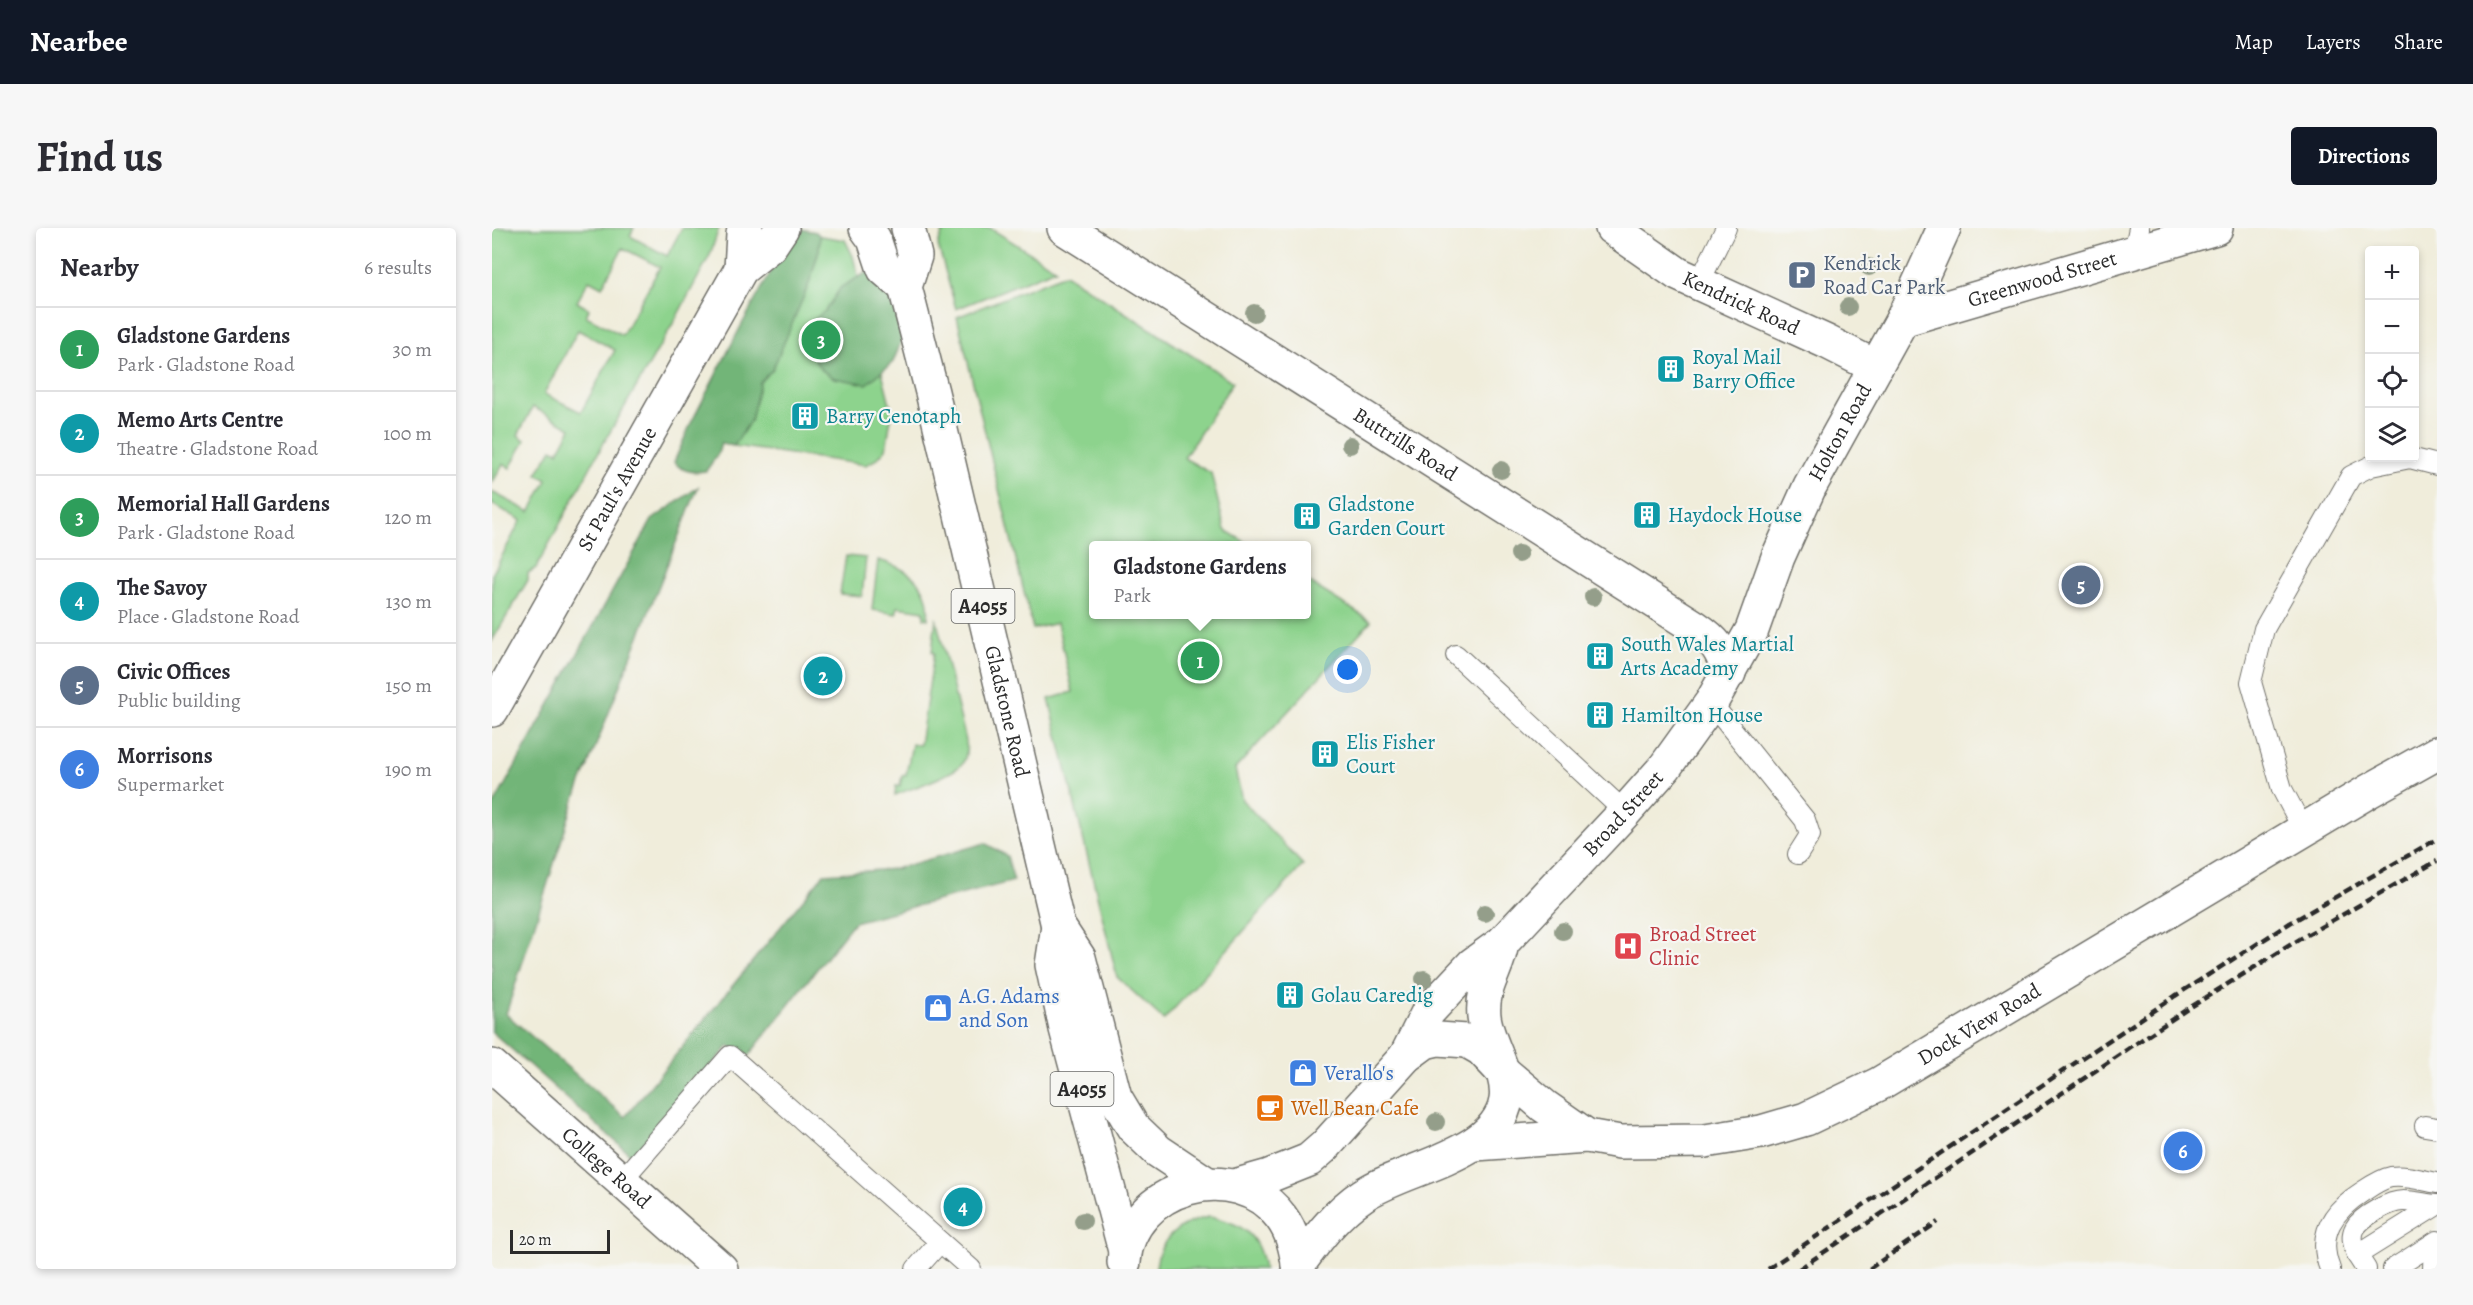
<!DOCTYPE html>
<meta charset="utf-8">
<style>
body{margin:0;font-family:Alegreya,serif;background:#f7f7f7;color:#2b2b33}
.controls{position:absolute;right:18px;top:18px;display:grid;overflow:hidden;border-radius:6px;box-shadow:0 3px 9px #0003}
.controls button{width:54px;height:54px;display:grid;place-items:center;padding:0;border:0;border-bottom:2px solid #e1e1e2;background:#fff;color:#2b2b33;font:30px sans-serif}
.scale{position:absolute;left:18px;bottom:15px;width:100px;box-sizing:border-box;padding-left:6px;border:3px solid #2b2b2b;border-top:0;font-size:16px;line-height:21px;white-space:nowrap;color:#2b2b2b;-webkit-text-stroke:4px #f6f6f2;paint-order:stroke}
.you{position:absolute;left:856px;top:442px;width:21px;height:21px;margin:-15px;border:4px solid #fff;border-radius:50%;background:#1a73e8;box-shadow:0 0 0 9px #1a73e833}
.badge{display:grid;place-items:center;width:39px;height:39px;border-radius:50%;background:#111827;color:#fff;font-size:20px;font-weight:700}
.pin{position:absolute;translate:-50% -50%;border:3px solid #fff;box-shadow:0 2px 6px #0006}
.popup{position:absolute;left:597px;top:313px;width:222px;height:78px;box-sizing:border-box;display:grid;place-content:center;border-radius:6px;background:#fff;filter:drop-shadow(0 2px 4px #0005);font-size:20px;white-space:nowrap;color:#7c7c81}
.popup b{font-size:22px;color:#2b2b33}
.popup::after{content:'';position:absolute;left:50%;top:100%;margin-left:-12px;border:12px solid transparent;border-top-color:#fff}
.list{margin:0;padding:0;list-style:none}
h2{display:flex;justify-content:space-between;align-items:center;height:78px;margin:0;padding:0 24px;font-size:26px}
h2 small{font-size:20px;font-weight:400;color:#7c7c81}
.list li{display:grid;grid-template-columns:39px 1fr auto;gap:18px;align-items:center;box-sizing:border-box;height:84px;padding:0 24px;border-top:2px solid #e1e1e2}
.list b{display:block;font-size:22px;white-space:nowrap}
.list p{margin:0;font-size:20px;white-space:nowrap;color:#7c7c81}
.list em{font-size:20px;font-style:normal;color:#7c7c81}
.icon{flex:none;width:33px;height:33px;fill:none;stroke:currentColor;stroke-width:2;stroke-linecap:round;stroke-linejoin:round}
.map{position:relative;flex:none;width:1945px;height:1041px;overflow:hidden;border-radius:6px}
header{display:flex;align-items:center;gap:36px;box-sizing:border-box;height:84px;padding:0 30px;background:#111827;color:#fff}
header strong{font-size:28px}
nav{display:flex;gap:33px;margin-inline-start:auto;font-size:21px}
.intro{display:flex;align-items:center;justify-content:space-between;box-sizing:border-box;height:144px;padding:0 36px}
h1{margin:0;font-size:42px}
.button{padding:15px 27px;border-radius:6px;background:#111827;color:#fff;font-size:21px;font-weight:700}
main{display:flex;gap:36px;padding:0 36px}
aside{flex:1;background:#fff;border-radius:6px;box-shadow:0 3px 9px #0003}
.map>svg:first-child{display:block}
.green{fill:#8dd38d;stroke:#5c7f5c;stroke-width:1.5;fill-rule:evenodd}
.forest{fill:#72b578;stroke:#4e7052;stroke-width:1.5}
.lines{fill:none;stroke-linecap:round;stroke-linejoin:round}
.service-casing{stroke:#706f69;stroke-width:22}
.minor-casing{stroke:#706f69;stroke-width:36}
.tertiary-casing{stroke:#706f69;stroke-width:36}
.secondary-casing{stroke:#706f69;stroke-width:36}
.primary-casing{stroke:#706f69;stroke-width:36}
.service{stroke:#fff;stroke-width:20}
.minor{stroke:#fff;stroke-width:33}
.tertiary{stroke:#fff;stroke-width:33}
.secondary{stroke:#fff;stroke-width:33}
.primary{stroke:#fff;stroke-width:33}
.rail{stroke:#2b2b2b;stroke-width:4.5;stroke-dasharray:9 4.5;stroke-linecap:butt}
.tree{fill:#949e8a}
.labels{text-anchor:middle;stroke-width:4.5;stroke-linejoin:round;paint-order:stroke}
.shield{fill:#f6f6f2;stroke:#686867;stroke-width:1.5}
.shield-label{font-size:20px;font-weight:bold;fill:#2b2b2b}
.service-label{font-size:21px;fill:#4e5e75;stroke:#f6f6f2;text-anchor:start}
.street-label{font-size:21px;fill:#2b2b2b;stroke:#f6f6f2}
.culture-label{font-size:21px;fill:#0d838f;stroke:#f6f6f2;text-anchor:start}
.health-label{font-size:21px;fill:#be3a42;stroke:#f6f6f2;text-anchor:start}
.shop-label{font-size:21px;fill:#366cbe;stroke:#f6f6f2;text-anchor:start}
.food-label{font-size:21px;fill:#c56008;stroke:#f6f6f2;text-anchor:start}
</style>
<header>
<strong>Nearbee</strong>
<nav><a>Map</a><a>Layers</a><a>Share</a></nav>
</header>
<div class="intro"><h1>Find us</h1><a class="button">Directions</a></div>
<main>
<aside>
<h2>Nearby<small>6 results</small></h2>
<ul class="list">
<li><span class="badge" style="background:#2e9e5b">1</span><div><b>Gladstone Gardens</b><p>Park · Gladstone Road</p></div><em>30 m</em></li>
<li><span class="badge" style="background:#0f9aa8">2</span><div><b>Memo Arts Centre</b><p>Theatre · Gladstone Road</p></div><em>100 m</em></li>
<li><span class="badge" style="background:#2e9e5b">3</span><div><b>Memorial Hall Gardens</b><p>Park · Gladstone Road</p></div><em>120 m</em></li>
<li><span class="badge" style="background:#0f9aa8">4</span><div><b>The Savoy</b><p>Place · Gladstone Road</p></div><em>130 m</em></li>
<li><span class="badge" style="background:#5c6f8a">5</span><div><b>Civic Offices</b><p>Public building</p></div><em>150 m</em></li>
<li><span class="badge" style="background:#3f7fe0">6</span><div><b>Morrisons</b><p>Supermarket</p></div><em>190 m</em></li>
</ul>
</aside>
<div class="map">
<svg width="1945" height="1041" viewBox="0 0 1945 1041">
<rect width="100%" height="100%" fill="#f6f6f2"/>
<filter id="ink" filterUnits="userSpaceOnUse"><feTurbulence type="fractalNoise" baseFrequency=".0167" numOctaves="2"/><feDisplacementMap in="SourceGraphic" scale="12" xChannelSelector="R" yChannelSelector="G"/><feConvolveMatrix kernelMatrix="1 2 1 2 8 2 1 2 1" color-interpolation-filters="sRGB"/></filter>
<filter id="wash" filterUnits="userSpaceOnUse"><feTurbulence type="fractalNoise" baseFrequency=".008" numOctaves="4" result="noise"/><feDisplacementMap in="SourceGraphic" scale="24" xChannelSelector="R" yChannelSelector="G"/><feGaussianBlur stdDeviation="1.35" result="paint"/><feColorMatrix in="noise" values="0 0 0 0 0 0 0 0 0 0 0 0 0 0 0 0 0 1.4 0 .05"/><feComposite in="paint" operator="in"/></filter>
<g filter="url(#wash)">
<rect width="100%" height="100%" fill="#f0eddb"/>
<g class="green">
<path d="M0,0h142l-4,8 37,20 15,-28h37l-9,27 -36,67 -71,122 -67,124 -8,5v7l-36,61v-66l29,-55 -29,-16v-12l38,20 17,-32 -10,-6 15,-25 6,3 13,-24 -38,-21 -15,28 7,5 -15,28 -7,-4 -11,20zM131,20l37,19 -38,68 -36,-19 3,-7 -12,-7 12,-22 13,7zM86,102l37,20 -34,62 -37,-18z"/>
<polygon points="455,0 498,0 564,41 464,81 446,17 450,6"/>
<polygon points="323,7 353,12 361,28 400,184 394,221 385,231 374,237 228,216"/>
<polygon points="573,46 741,154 692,230 719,245 733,302 758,317 602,318 602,386 814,386 815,353 879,393 743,541 750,572 811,637 672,792 625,749 557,471 581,464 565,395 541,401 465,89"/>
<polygon points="354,328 374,330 370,368 348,366"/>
<path d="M386,332c30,8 54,25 50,59l-4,-1v-7l-26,-4 -2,7 -24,-4z"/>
<path d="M444,390l30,123c1,8 1,16 -4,23 -9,11 -52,25 -67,31l1,-9h4l2,-10 4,-1 6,-31 8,1 14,-92 -2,-1z"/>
<path d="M717,989c33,5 50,18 55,52h-108c2,-31 25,-47 53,-52z"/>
</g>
<g class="forest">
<path d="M308,1l16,3 4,4 -1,14 -10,34 -31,73 -6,13 -12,12 -9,38 -17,26 -13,-3 -3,11 -12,17c-13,2 -23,1 -32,-9l17,-39 50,-97 50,-91z"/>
<polygon points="381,41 396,61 411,109 401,134 375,156 342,150 328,141 314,115 314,103 318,95 333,83 349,59"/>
<polygon points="206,259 82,573 14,786 133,889 332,646 403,641 493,615 515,628 522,653 362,694 254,831 237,818 140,928 0,804 0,580 160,292"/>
</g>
</g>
<g filter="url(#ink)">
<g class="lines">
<g class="service-casing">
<g id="service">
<polyline points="1642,24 1647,0"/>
<polyline points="1206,57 1234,0"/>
<polyline points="964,427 1133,584"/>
<polyline points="1219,475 1313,592 1318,607 1306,626"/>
<polyline points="1812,603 1790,561 1759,454 1772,401 1859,248 1879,238 1918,230 1945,237"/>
<polyline points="1933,898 1945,900"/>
<polyline points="129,953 238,828 479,1041"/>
<path d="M1865,1027c-3,-9 -7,-18 -2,-27 7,-12 35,-27 48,-27 11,0 22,3 33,4"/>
<polyline points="424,1041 448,1014"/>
<path d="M1838,1041c-14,-35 4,-59 32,-77 9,-6 19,-13 29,-15 15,-2 31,3 46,6"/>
<polyline points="1874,1041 1865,1027 1945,977"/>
<polyline points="1901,1041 1945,1013"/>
<polyline points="1941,1041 1942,1015"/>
</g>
</g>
<g class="minor-casing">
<g id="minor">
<path id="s1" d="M1120,0l66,46 149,68 49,25"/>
<polyline points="249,41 251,6 254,0"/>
<path id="s2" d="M1410,92l314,-92"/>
<path id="s3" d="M0,482l249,-441 29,-23 12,-18"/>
<path id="s4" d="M0,838l229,203"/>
<polyline points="1008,841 1052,878 1095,908"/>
<path id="s5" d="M983,916l112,-8 33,6 85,-1 56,-9 45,-13 73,-35 490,-293 68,-38"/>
</g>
</g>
<g class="tertiary-casing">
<g id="tertiary">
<path id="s6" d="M572,0l631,399c21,14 26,22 34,46"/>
</g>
</g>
<g class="secondary-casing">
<g id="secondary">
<path id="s7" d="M914,828l22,-44 45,-48 29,-21 123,-131 40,-45 46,-64 41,-73 26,-73 32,-71 92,-166 42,-92"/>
<polyline points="742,958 777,948 817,932 833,918 914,828 933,814 946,811 975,813 989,821 1008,841"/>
<path d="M806,1037c19,-26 38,-52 65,-70 41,-28 134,-39 143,-95 4,-28 -19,-56 -22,-84 -3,-30 14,-45 18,-73"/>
</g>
</g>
<g class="primary-casing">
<g id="primary">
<polyline points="374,0 382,11 392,41 413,59"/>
<path id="s8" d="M416,0l7,28 -10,31 27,105 126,534 21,32 36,139 18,30 25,24 48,32"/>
<polyline points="566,698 560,737 574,801 633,1023"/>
<path d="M632,1034c5,-76 112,-106 157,-45 12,16 15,33 18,52"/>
</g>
</g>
<use href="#service" class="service"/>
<use href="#minor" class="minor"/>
<use href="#tertiary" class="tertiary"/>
<use href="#secondary" class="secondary"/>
<use href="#primary" class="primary"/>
<g class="rail">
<polyline points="1276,1041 1683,768 1798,695 1945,611"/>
<polyline points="1307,1041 1697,780 1811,709 1945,633"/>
<polyline points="1377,1041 1446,994"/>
</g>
</g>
<g class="tree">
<circle cx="1377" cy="39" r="9"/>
<circle cx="1356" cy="79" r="9"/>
<circle cx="762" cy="85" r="9"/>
<circle cx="858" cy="217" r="9"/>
<circle cx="1009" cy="242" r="9"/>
<circle cx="1027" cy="326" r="9"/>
<circle cx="1101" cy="369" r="9"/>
<circle cx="993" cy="685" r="9"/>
<circle cx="1071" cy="703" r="9"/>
<circle cx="932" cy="751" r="9"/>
<circle cx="944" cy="894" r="9"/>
<circle cx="591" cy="993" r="9"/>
</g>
</g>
<defs>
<g id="parking-square" transform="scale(1.5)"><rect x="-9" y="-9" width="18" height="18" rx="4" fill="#5c6f8a" stroke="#f6f6f2"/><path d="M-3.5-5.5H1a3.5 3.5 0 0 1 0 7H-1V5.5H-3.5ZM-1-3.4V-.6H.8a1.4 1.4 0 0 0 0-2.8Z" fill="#fff"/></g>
<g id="building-square" transform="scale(1.5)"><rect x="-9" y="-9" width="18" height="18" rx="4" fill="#0f9aa8" stroke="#f6f6f2"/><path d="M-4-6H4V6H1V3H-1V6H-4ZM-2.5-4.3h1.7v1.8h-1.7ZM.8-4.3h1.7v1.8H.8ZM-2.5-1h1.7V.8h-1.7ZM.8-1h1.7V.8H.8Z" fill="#fff"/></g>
<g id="hospital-square" transform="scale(1.5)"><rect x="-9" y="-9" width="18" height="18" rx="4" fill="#e0444e" stroke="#f6f6f2"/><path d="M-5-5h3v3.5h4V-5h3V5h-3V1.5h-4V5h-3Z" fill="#fff"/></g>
<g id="shop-square" transform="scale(1.5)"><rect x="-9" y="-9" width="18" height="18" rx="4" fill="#3f7fe0" stroke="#f6f6f2"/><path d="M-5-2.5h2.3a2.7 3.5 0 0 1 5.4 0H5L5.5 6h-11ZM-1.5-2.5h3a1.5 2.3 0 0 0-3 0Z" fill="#fff"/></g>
<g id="cafe-square" transform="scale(1.5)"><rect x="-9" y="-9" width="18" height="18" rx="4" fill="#e8710a" stroke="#f6f6f2"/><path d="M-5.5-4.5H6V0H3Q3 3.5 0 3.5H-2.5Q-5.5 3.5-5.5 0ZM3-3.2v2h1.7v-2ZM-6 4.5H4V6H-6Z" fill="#fff"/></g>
</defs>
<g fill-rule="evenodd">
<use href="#parking-square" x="1310" y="47"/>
<use href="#building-square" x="1179" y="141"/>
<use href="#building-square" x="313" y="188"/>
<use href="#building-square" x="1155" y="287"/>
<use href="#building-square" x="815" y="288"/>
<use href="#building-square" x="1108" y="428"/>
<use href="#building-square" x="1108" y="487"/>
<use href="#building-square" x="833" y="526"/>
<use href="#hospital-square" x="1136" y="718"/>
<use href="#building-square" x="798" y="767"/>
<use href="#shop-square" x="446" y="780"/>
<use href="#shop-square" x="811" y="845"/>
<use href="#cafe-square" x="778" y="880"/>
</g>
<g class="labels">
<g class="shield">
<rect x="459.5" y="361" width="63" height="34" rx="4.5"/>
<rect x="558.5" y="844" width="63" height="34" rx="4.5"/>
</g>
<g class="shield-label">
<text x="491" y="385">A4055</text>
<text x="590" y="868">A4055</text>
</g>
<g class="service-label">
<text x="1331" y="42">Kendrick<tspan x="1331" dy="24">Road Car Park</tspan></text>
</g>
<g class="street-label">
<text dy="7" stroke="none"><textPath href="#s2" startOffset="146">Greenwood Street</textPath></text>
<text dy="7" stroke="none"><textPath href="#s1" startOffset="150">Kendrick Road</textPath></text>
<text dy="7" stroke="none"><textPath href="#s7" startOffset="770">Holton Road</textPath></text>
<text dy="7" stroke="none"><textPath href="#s6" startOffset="404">Buttrills Road</textPath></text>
<text dy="7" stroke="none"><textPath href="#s3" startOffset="254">St Paul's Avenue</textPath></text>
<text dy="7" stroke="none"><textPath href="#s8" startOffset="498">Gladstone Road</textPath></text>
<text dy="7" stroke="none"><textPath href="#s7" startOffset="328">Broad Street</textPath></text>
<text dy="7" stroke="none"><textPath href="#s5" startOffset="532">Dock View Road</textPath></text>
<text dy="7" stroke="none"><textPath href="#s4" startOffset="153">College Road</textPath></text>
</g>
<g class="culture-label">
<text x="1200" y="136">Royal Mail<tspan x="1200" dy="24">Barry Office</tspan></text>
<text x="334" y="195">Barry Cenotaph</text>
<text x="836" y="283">Gladstone<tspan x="836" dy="24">Garden Court</tspan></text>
<text x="1176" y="294">Haydock House</text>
<text x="1129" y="423">South Wales Martial<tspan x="1129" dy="24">Arts Academy</tspan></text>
<text x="1129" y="494">Hamilton House</text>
<text x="854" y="521">Elis Fisher<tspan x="854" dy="24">Court</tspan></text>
<text x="819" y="774">Golau Caredig</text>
</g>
<g class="health-label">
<text x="1157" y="713">Broad Street<tspan x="1157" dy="24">Clinic</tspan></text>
</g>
<g class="shop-label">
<text x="467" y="775">A.G. Adams<tspan x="467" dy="24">and Son</tspan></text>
<text x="832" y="852">Verallo's</text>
</g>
<g class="food-label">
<text x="799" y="887">Well Bean Cafe</text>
</g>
</g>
</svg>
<div class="controls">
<button>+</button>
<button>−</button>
<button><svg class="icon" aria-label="locate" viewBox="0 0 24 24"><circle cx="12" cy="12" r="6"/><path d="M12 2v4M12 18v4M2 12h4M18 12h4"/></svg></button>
<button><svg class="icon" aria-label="layers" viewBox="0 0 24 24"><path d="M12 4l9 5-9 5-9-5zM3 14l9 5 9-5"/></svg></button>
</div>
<div class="scale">20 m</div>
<div class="you"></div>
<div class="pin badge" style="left:708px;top:433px;background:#2e9e5b">1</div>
<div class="popup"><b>Gladstone Gardens</b>Park</div>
<div class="pin badge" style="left:331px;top:448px;background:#0f9aa8">2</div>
<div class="pin badge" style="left:329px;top:112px;background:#2e9e5b">3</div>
<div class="pin badge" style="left:471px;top:979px;background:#0f9aa8">4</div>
<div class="pin badge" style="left:1589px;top:357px;background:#5c6f8a">5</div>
<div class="pin badge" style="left:1691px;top:923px;background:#3f7fe0">6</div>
</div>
</main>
